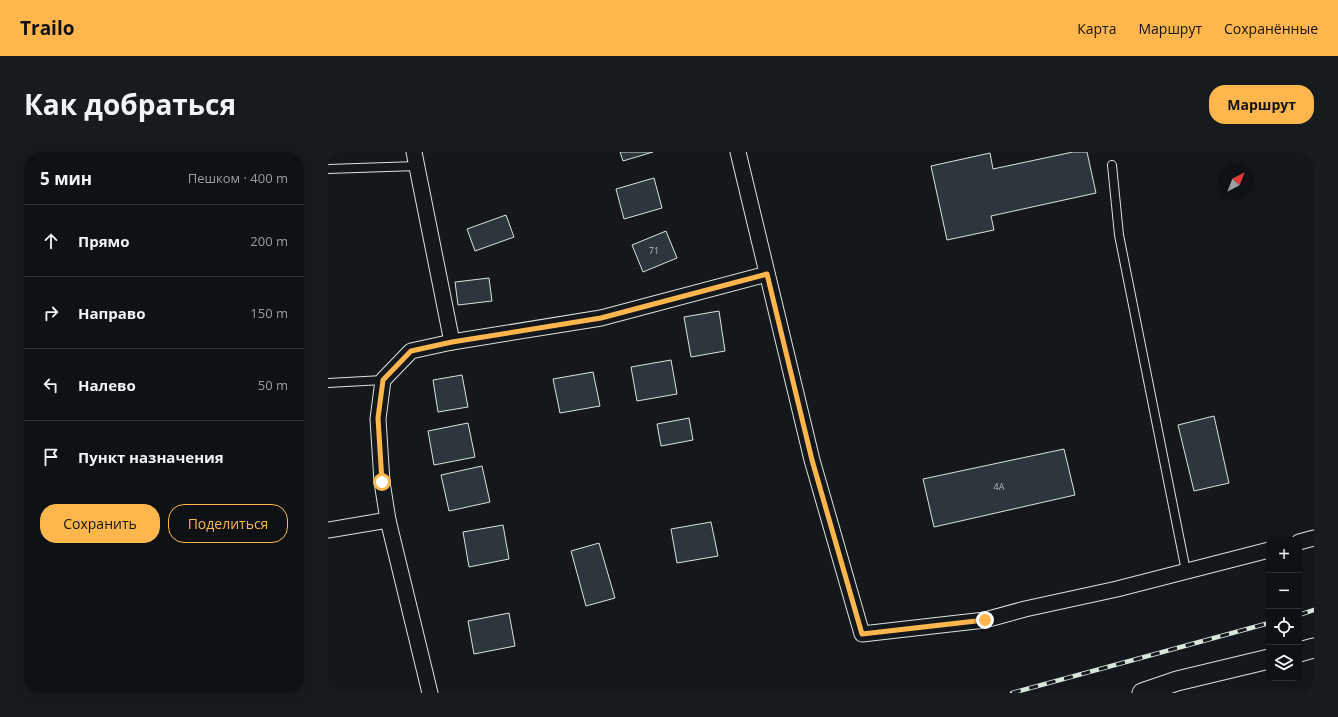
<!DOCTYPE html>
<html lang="ru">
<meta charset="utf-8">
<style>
body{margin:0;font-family:"Open Sans",sans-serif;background:#181b1e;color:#f1f3f6}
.controls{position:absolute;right:12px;bottom:12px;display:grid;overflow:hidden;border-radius:8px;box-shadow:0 4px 16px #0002}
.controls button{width:36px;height:36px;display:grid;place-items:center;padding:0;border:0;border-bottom:1px solid #2f3234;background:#0f1215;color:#f1f3f6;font:20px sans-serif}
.compass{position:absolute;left:890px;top:12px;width:36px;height:36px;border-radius:50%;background:#0f1215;box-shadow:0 4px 16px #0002;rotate:42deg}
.stop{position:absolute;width:12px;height:12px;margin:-9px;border:3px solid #ffb74d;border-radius:50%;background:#fff}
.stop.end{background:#ffb74d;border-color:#fff;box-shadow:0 1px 4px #0008}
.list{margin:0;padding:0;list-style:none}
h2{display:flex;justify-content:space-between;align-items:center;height:52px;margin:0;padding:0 16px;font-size:17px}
h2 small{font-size:13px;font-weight:400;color:#9b9ea0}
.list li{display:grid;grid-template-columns:26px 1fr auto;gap:12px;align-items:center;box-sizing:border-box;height:72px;padding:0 16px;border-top:1px solid #2f3234}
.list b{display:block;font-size:15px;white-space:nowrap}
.list em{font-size:13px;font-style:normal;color:#9b9ea0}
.actions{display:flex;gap:8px;padding:12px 16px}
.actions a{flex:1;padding:9px 0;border:1px solid #ffb74d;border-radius:16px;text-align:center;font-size:14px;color:#ffb74d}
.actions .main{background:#ffb74d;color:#111}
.icon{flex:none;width:22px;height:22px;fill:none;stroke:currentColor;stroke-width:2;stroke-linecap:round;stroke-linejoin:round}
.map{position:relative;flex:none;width:986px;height:541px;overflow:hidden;border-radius:16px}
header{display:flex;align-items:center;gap:24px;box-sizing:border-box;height:56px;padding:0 20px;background:#ffb74d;color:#111}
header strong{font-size:19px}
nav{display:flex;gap:22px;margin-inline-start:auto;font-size:14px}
.intro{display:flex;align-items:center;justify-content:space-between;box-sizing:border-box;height:96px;padding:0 24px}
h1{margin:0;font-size:28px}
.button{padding:10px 18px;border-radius:16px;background:#ffb74d;color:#111;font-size:14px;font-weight:700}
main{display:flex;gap:24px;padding:0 24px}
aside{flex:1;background:#0f1215;border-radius:16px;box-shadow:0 4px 16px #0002}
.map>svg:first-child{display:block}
.building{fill:#2c363c;stroke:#d8e6dc}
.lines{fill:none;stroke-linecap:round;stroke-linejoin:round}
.service-casing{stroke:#d8e6dc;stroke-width:10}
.minor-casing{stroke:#d8e6dc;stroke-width:17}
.tertiary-casing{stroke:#d8e6dc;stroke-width:21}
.service{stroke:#14181c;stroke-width:8}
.minor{stroke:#14181c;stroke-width:15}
.tertiary{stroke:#14181c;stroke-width:19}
.rail-casing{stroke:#d8e6dc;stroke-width:4.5}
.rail{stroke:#14181c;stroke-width:3;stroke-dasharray:9;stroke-linecap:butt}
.route{stroke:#ffb74d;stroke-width:5}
.labels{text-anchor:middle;stroke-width:3;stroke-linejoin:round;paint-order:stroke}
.number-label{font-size:9px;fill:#adbab4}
</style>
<header>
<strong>Trailo</strong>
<nav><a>Карта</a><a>Маршрут</a><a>Сохранённые</a></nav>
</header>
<div class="intro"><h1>Как добраться</h1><a class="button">Маршрут</a></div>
<main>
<aside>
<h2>5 мин<small>Пешком · 400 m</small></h2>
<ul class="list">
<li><svg class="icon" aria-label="ahead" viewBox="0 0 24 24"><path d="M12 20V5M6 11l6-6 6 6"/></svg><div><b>Прямо</b></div><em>200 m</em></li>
<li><svg class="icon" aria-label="right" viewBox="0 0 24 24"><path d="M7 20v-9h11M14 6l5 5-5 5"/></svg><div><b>Направо</b></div><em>150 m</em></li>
<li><svg class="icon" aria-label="left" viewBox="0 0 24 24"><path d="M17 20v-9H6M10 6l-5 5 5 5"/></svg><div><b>Налево</b></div><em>50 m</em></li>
<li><svg class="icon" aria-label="arrive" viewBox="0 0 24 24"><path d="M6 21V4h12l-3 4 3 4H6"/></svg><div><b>Пункт назначения</b></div></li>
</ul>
<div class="actions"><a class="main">Сохранить</a><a>Поделиться</a></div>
</aside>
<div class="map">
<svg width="986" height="541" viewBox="0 0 986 541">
<rect width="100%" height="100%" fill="#14181c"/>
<g class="building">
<polygon points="292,0 325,0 295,9"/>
<polygon points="745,0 759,0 768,41 663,64 666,78 619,88 603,14 662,1 665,17"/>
<polygon points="326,26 334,56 296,67 288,37"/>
<polygon points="178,63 186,85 147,99 139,77"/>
<polygon points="338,79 349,106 315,120 304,93"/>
<polygon points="161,126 164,149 130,153 127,130"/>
<polygon points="391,159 397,199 363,205 356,165"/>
<polygon points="343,208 349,242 309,249 303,215"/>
<polygon points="265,220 272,254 232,261 225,227"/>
<polygon points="134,223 140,255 110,260 105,228"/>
<polygon points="886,264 901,331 866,339 850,273"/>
<polygon points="361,266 365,288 333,294 329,272"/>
<polygon points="140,271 147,305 106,313 100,279"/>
<polygon points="736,297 747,343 606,375 595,327"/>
<polygon points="154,314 162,350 121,359 113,323"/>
<polygon points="383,370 390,404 349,411 343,377"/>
<polygon points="175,373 181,407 141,415 135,380"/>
<polygon points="271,391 287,446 258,454 243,399"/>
<polygon points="181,461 187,494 146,502 140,469"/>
</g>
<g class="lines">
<g class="service-casing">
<g id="service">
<polyline points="784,13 791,83 858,419"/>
<polyline points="0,17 89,14"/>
<polyline points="0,231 55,228"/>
</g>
</g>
<g class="minor-casing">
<g id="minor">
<polyline points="86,0 124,190"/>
<polyline points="410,0 484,308 534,482 657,468 697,457 789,437 941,398"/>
<polyline points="0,378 60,368"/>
<polyline points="971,390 986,386"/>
<polyline points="102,541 60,368 54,330 50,267 55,228 83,199 124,190 273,166 439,122"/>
</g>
</g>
<g class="tertiary-casing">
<g id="tertiary">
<polyline points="971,500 986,496"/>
<polyline points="814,541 849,529 941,507"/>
</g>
</g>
<use href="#service" class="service"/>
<use href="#minor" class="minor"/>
<use href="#tertiary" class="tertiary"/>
<g class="rail-casing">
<g id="rail">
<polyline points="971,463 986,458"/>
<polyline points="684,541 941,471"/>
</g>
</g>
<use href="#rail" class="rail"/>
</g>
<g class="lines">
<polyline class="route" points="54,330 50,266 55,228 83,199 124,190 273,166 439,122 484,308 534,482 657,468"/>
</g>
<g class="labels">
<g class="number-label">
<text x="326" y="102">71</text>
<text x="671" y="338">4А</text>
</g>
</g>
</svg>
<div class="controls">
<button>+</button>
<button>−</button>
<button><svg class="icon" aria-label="locate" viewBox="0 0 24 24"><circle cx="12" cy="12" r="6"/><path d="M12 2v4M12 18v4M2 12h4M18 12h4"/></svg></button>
<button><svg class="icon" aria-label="layers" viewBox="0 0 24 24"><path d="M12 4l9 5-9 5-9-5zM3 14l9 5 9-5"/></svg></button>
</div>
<svg class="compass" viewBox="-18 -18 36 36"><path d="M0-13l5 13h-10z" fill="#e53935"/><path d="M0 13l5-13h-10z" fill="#9b9ea0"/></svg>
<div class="stop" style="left:54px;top:330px"></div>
<div class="stop end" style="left:657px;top:468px"></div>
</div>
</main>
